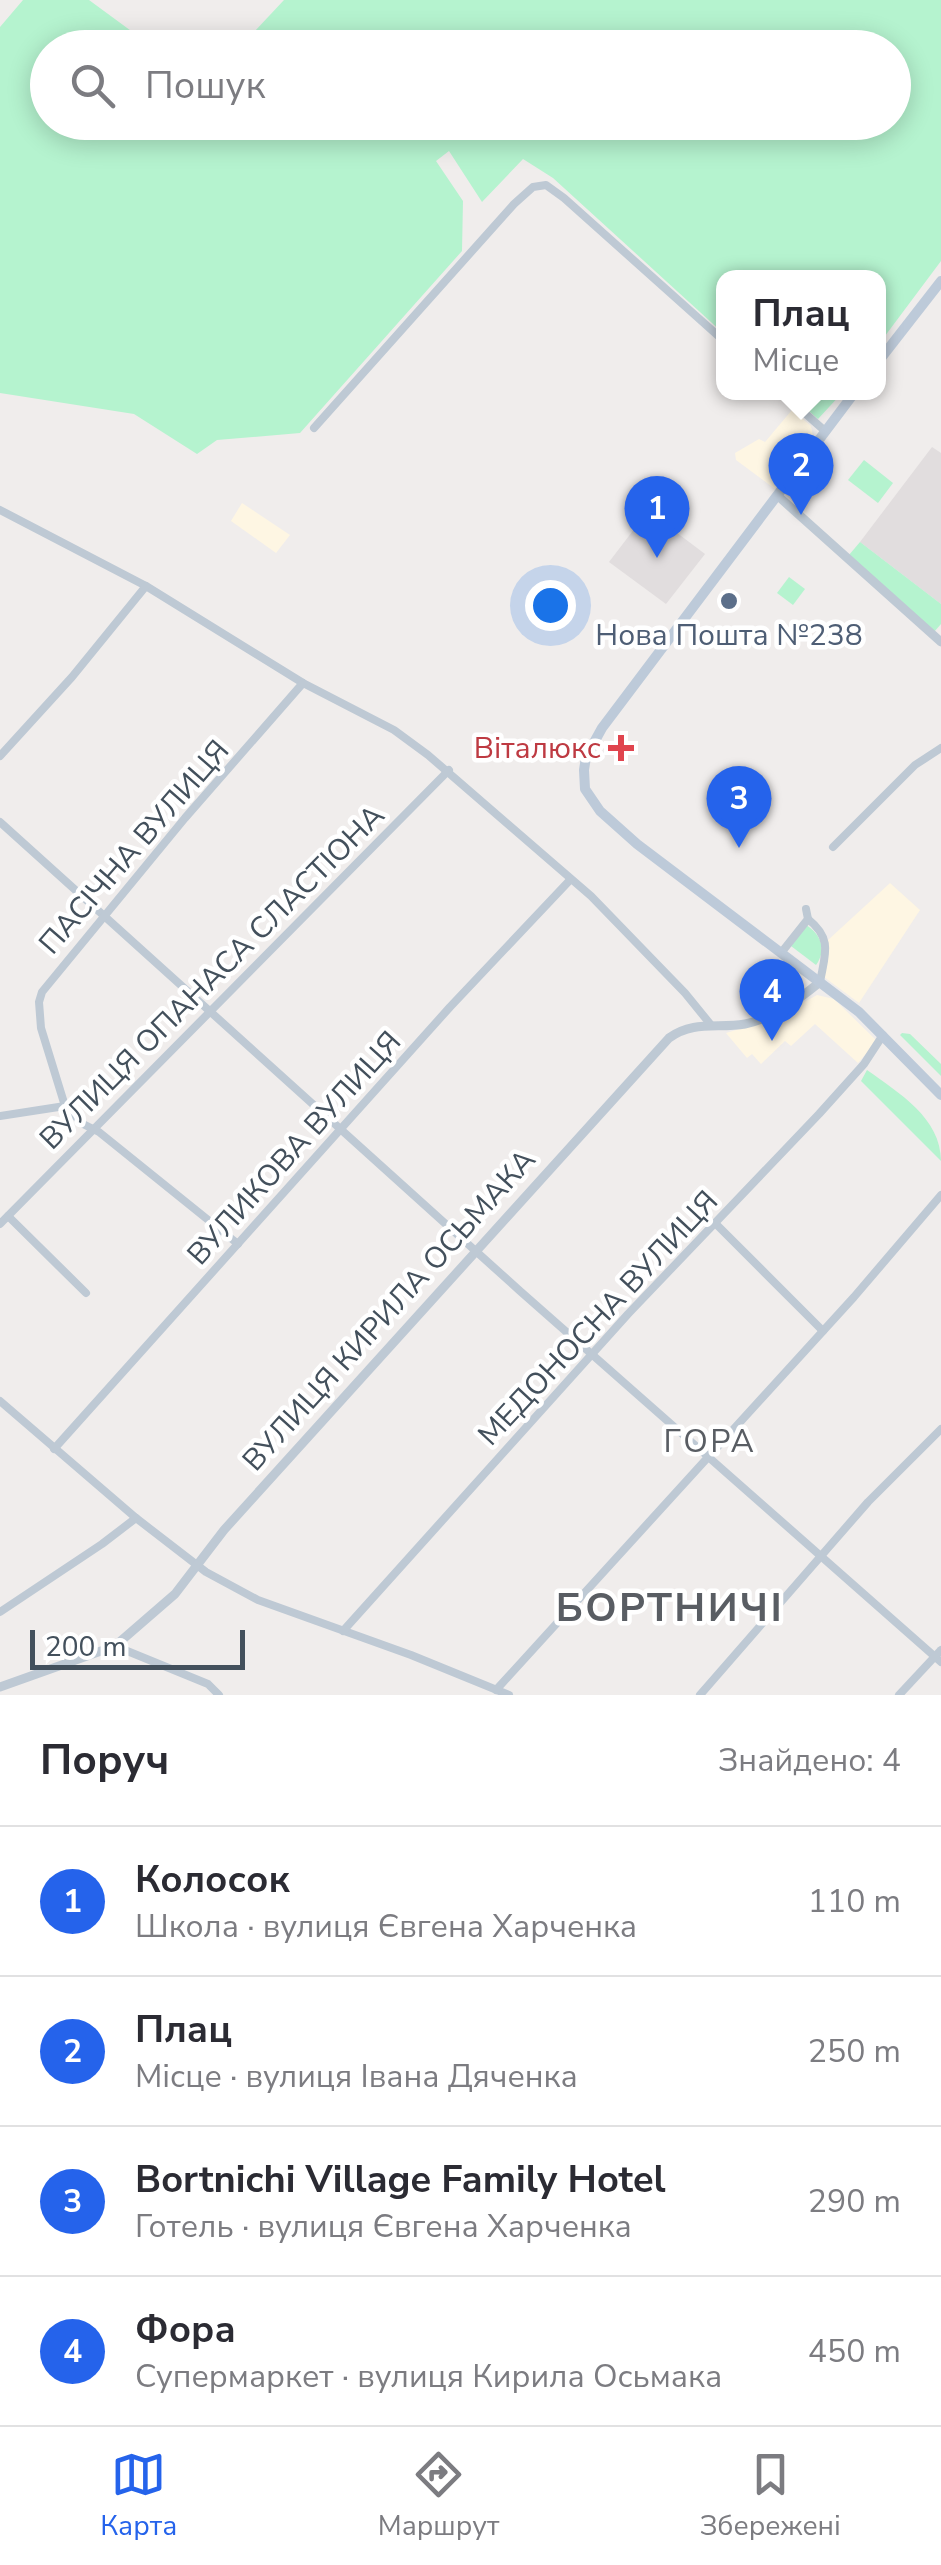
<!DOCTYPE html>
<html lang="uk">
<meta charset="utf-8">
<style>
body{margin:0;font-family:"Nunito Sans",sans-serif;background:#f7f7f7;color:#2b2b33}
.scale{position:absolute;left:30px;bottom:25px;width:215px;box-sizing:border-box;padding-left:10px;border:5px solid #43505c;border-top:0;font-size:28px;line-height:35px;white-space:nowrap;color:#43505c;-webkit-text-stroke:8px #fff;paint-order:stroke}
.you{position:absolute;left:550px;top:605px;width:35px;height:35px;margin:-25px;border:8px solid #fff;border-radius:50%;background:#1a73e8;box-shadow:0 0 0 15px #1a73e833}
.badge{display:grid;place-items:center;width:65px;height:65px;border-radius:50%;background:#2563eb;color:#fff;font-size:32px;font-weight:700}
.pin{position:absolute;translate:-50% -82px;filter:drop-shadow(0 2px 5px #0008)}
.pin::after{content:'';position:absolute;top:52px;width:35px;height:30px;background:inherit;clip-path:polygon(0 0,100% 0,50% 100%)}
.popup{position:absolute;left:716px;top:270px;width:170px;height:130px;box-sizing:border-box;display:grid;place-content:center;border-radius:20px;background:#fff;filter:drop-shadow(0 2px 8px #0005);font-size:32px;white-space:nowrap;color:#7c7c81}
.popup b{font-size:38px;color:#2b2b33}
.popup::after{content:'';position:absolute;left:50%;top:100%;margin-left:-20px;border:20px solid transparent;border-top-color:#fff}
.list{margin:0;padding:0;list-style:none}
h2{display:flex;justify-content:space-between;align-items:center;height:130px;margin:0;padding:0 40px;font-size:42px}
h2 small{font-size:32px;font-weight:400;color:#7c7c81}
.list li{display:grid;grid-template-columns:65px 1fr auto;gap:30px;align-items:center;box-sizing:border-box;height:150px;padding:0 40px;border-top:2px solid #e1e1e2}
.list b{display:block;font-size:38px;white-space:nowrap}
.list p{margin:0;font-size:32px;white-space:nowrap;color:#7c7c81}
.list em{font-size:32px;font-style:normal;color:#7c7c81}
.icon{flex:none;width:55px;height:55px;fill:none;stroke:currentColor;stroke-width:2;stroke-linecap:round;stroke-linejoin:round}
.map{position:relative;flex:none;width:941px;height:1695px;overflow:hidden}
.search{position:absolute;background:#fff;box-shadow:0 5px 25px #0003;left:30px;right:30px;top:30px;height:110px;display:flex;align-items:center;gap:25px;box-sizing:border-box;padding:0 35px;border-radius:55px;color:#7c7c81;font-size:38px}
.sheet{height:730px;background:#fff}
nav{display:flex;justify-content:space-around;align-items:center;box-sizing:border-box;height:140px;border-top:2px solid #e1e1e2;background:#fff;font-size:28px;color:#7c7c81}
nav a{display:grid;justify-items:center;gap:5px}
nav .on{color:#2563eb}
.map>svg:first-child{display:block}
.commercial{fill:#fef6e3}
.education{fill:#e1ddde}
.green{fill:#b5f3cf}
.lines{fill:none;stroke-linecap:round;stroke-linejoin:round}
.minor{stroke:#bec9d4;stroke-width:8}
.tertiary{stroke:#bec9d4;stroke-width:9}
.secondary{stroke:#bdcad9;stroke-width:10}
.service-dot{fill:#5c6f8a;stroke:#fff;stroke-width:4}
.health-dot{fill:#e0444e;stroke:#fff;stroke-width:4}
.labels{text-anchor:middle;stroke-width:9;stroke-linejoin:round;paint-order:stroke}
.service-label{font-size:30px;fill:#4e5e75;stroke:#fff}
.health-label{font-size:30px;fill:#be3a42;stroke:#fff;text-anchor:end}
.street-label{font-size:30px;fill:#43505c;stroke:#fff}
.neighbourhood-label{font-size:32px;letter-spacing:2.5px;fill:#595d63;stroke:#fff}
.district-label{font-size:40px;font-weight:bold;letter-spacing:2.5px;fill:#595d63;stroke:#fff}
</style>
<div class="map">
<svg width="941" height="1695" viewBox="0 0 941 1695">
<rect width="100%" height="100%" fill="#f0edec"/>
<g class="commercial">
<polygon points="792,410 811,426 813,436 775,489 736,460 735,453 759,439 765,442"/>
<polygon points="242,503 290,535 276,553 231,521"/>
<polygon points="890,883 920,910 859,1003 824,977 828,940"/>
<polygon points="817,995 834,999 877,1041 858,1063 815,1024 791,1046 785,1041 761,1064 752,1054 747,1058 726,1033 772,1019"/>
</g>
<g class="education">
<polygon points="932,447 941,453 941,604 860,542"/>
<polygon points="648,511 705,554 666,604 609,562"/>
</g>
<g class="green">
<polygon points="23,0 89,0 153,47 48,48 48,122 894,122 894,48 240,47 284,0 941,0 941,261 879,344 878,278 724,278 723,333 553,178 523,159 482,202 449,151 436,161 463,201 462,251 300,433 217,440 197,454 134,414 0,393 0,27"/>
<polygon points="788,393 842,393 818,419"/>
<polygon points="864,460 893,483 878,503 848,480"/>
<polygon points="860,542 941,604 941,624 934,632 849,555"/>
<polygon points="789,577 805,589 793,605 777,593"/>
<path d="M806,925c15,9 21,25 10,40l-25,-19z"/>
<polygon points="902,1033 910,1034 941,1064 941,1076 900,1035"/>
<path d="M867,1070c32,23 74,48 74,91l-80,-80z"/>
</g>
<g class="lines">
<g class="minor">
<polyline points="781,392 825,431"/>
<polyline points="314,428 514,204 533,187 546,185 564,198 724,341"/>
<polyline points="0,510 146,586 303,683 394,730 428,755 591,896 685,993 711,1025"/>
<polyline points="0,756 72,677 146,586"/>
<polyline points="0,822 520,1291 941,1662"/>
<polyline points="833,847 915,765 941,748"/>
<path d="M808,919c25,20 17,35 12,63"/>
<polyline points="781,953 808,919 806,909"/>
<polyline points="0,1116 65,1106"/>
<polyline points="8,1216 86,1293"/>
<polyline points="0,1224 449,770"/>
<polyline points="716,1224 823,1331"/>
<polyline points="238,1244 99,1132 83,1124 65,1106 41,1028 39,1002 42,992 185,818 303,683"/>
<polyline points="0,1401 136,1518 206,1572 258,1600 411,1655 509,1695"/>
<polyline points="54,1449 450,1007 570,880"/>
<polyline points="0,1612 102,1544 136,1518"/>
<polyline points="343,1631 628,1314 819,1114 864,1064 883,1035"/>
<polyline points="115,1646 208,1684 219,1695"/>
<polyline points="496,1690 854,1297 941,1195"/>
<polyline points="700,1695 868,1502 941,1429"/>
<polyline points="899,1695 941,1650"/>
</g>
<g class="tertiary">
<polyline points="778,496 941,642"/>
<path d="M0,1687l115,-41 60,-52 49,-64 445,-492c25,-18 49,-9 76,-14 29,-6 53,-24 75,-42"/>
</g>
<g class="secondary">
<polyline points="878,362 941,281"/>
<polyline points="855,392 602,728 586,757 584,770 585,789 600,811 637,844 859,1012 941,1095"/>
</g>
</g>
<circle class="service-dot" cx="729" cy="601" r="10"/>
<path class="health-dot" d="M616 733h10v10h10v10h-10v10h-10v-10h-10v-10h10z"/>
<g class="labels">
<g class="service-label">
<text x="729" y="645">Нова Пошта №238</text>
</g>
<g class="health-label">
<text x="601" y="758">Віталюкс</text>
</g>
<g class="street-label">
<text transform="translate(134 847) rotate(-49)" y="10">ПАСІЧНА ВУЛИЦЯ</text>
<text transform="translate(212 977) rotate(-45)" y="10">ВУЛИЦЯ ОПАНАСА СЛАСТІОНА</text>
<text transform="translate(294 1148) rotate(-48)" y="10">ВУЛИКОВА ВУЛИЦЯ</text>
<text transform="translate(389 1310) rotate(-48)" y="10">ВУЛИЦЯ КИРИЛА ОСЬМАКА</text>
<text transform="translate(598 1318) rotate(-47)" y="10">МЕДОНОСНА ВУЛИЦЯ</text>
</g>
<g class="neighbourhood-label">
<text x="710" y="1452">ГОРА</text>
</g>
<g class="district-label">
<text x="670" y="1621">БОРТНИЧІ</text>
</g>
</g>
</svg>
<div class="scale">200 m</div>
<div class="you"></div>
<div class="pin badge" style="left:657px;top:558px">1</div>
<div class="pin badge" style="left:801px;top:515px">2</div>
<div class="popup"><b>Плац</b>Місце</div>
<div class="pin badge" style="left:739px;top:848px">3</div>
<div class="pin badge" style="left:772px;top:1041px">4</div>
<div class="search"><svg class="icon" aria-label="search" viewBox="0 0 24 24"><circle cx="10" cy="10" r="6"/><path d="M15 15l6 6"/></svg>Пошук</div>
</div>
<section class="sheet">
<h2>Поруч<small>Знайдено: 4</small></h2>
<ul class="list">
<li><span class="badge">1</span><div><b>Колосок</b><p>Школа · вулиця Євгена Харченка</p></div><em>110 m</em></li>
<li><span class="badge">2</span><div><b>Плац</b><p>Місце · вулиця Івана Дяченка</p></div><em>250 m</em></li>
<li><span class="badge">3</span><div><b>Bortnichi Village Family Hotel</b><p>Готель · вулиця Євгена Харченка</p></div><em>290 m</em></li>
<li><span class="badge">4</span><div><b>Фора</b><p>Супермаркет · вулиця Кирила Осьмака</p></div><em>450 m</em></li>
</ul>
</section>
<nav>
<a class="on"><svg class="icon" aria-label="map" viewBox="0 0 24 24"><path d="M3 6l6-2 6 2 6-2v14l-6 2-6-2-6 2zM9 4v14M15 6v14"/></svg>Карта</a>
<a><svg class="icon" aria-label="directions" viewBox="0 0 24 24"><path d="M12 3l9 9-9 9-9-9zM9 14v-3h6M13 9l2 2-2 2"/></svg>Маршрут</a>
<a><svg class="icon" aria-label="saved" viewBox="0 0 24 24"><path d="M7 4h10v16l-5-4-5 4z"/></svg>Збережені</a>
</nav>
